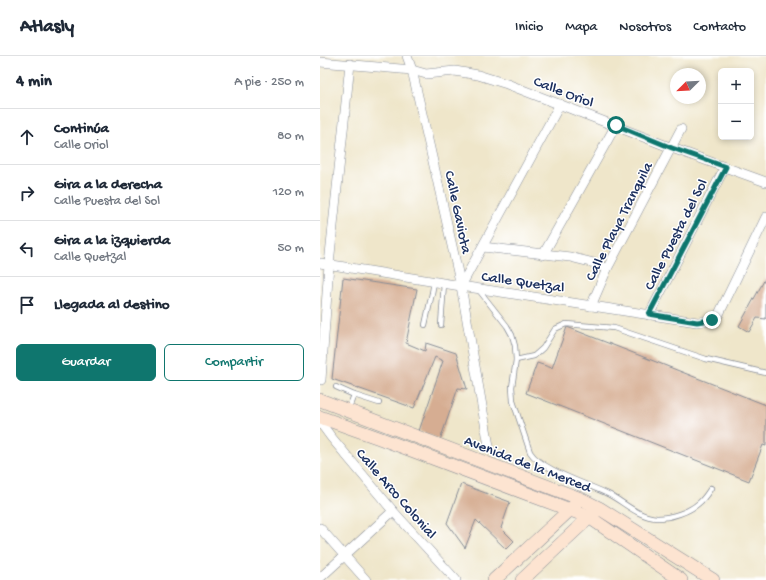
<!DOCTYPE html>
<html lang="es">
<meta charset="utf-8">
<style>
body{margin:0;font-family:"Gochi Hand",sans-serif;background:#f2f2f3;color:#1f2937}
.controls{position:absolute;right:12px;top:12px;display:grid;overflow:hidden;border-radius:6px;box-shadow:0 2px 6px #0003}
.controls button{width:36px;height:36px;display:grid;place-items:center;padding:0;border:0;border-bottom:1px solid #e0e1e3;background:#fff;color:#1f2937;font:20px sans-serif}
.compass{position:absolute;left:350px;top:12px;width:36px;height:36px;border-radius:50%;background:#fff;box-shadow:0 2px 6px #0003;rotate:246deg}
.stop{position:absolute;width:12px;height:12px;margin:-9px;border:3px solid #0f766e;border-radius:50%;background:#fff}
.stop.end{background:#0f766e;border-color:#fff;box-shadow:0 1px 4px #0008}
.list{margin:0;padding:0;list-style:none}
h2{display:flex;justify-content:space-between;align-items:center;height:52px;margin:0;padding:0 16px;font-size:17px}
h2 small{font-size:13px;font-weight:400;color:#747a83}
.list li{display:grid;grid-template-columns:26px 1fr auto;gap:12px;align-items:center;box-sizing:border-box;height:56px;padding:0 16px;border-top:1px solid #e0e1e3}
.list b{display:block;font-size:15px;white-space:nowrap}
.list p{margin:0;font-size:13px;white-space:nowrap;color:#747a83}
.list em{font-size:13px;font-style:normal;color:#747a83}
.actions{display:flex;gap:8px;padding:12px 16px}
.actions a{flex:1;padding:9px 0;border:1px solid #0f766e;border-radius:6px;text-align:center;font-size:14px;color:#0f766e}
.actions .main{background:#0f766e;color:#fff}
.icon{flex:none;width:22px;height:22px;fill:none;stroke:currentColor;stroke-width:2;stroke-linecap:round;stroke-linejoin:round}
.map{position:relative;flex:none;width:446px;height:524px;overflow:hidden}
header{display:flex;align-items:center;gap:24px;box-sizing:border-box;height:56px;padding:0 20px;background:#fff;border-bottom:1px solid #e0e1e3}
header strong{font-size:19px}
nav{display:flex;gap:22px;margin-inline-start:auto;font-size:14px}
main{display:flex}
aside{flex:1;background:#fff}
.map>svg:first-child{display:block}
.building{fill:#d6ad92}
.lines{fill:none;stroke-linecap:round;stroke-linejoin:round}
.lane-casing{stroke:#858a94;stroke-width:6}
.street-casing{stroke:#858a94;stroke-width:10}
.secondary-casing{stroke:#858a94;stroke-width:14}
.lane{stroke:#fff;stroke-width:4.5}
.street{stroke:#fff;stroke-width:9}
.secondary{stroke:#fde4d1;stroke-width:13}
.route{stroke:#0f766e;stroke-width:5}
.labels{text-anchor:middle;stroke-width:3;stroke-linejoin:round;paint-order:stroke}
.street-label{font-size:15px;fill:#1b2f5e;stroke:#fff}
</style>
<header>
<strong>Atlasly</strong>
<nav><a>Inicio</a><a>Mapa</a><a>Nosotros</a><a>Contacto</a></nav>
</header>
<main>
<aside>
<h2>4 min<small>A pie · 250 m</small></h2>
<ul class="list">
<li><svg class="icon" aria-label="ahead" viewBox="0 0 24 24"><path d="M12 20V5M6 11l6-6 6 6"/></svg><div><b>Continúa</b><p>Calle Oriol</p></div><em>80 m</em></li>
<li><svg class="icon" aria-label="right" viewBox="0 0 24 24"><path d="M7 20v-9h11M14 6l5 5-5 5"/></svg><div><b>Gira a la derecha</b><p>Calle Puesta del Sol</p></div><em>120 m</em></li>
<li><svg class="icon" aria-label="left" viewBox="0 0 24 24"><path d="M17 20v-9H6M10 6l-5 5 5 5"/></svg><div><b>Gira a la izquierda</b><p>Calle Quetzal</p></div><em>50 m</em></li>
<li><svg class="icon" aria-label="arrive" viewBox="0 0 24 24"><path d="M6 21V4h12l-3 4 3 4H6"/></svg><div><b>Llegada al destino</b></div></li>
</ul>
<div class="actions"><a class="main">Guardar</a><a>Compartir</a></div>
</aside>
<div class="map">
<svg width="446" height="524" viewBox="0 0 446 524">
<rect width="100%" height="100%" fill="#fff"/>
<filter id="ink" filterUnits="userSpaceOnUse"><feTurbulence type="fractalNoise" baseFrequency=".025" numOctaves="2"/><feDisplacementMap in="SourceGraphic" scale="8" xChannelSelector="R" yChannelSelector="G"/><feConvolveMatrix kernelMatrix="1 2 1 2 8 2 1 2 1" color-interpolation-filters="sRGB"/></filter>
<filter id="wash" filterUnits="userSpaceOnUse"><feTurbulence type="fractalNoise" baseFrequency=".012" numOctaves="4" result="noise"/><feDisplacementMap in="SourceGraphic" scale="16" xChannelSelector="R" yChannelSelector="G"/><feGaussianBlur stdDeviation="0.9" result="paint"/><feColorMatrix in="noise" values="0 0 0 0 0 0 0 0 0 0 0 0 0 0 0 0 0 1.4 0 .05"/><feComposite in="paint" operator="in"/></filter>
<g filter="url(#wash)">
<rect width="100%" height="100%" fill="#efe6ca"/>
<g id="blocks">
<g class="building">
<polygon points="446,221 446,263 437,262 429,276 419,270"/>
<polygon points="23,222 97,233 86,287 105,295 106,287 136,297 147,333 138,332 120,384 99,375 123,305 115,301 94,352 12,323"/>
<polygon points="247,271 446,349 446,390 443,389 429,425 206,337 217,307 232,312"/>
<polygon points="141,428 190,446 181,472 194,485 186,493 156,464 145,492 127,467"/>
</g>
</g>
</g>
<g filter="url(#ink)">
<use href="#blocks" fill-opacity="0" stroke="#858a94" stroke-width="1"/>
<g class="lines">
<g class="lane-casing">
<g id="lane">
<path d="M158,233l29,37 5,9 3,11 1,14 -4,27 1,14 17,51c11,18 58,32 78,42 16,8 30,23 49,24 14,0 32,-6 42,-15 5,-4 8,-9 12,-15"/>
<polyline points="105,269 112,237 114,226"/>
<polyline points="121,269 124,227"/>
<polyline points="196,304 214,300 223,292 235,273 246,268 294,272 386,303 446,317"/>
<polyline points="16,331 34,339"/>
<polyline points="28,354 34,339 59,347"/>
</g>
</g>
<g class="street-casing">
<g id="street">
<polyline points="87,0 92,14 117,123 141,230 169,390"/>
<polyline points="0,6 92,14 106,18 135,15 158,19 187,28 352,92 446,126"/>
<polyline points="163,191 250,201 274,207 287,213"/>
<polyline points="223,199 296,69"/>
<path d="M0,207l141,23 236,36c11,-1 14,-1 22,-8l47,-97"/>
<polyline points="141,230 240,48"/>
<polyline points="271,250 287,213 361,73"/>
<polyline points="329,259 405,111"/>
<polyline points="1,324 9,208 30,8"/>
<polyline points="0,366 11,381 73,455 136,524"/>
<polyline points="0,472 46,524"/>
<polyline points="0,522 73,455"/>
</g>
</g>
<g class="secondary-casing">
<g id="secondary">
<polyline points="0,344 261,443 279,452 393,524"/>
<polyline points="0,361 59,382 269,461 361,524"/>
<polyline points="174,524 255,449"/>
<polyline points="202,524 274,457"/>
</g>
</g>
<use href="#lane" class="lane"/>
<use href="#street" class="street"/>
<use href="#secondary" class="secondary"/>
</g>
</g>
<g class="lines" filter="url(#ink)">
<polyline class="route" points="296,69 352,92 406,111 329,258 377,266 392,264"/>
</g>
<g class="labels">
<g class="street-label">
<text transform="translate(244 35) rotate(21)" y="5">Calle Oriol</text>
<text transform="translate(139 156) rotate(78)" y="5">Calle Gaviota</text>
<text transform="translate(298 165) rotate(-63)" y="5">Calle Playa Tranquila</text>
<text transform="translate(355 178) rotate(-63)" y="5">Calle Puesta del Sol</text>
<text transform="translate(203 225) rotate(8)" y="5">Calle Quetzal</text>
<text transform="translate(208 407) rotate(21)" y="5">Avenida de la Merced</text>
<text transform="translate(77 437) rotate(49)" y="5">Calle Arco Colonial</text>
</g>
</g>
</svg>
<div class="controls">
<button>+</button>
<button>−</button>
</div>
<svg class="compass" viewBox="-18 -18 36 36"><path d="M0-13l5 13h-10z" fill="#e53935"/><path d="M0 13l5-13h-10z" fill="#747a83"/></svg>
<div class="stop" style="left:296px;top:69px"></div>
<div class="stop end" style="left:392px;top:264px"></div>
</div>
</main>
